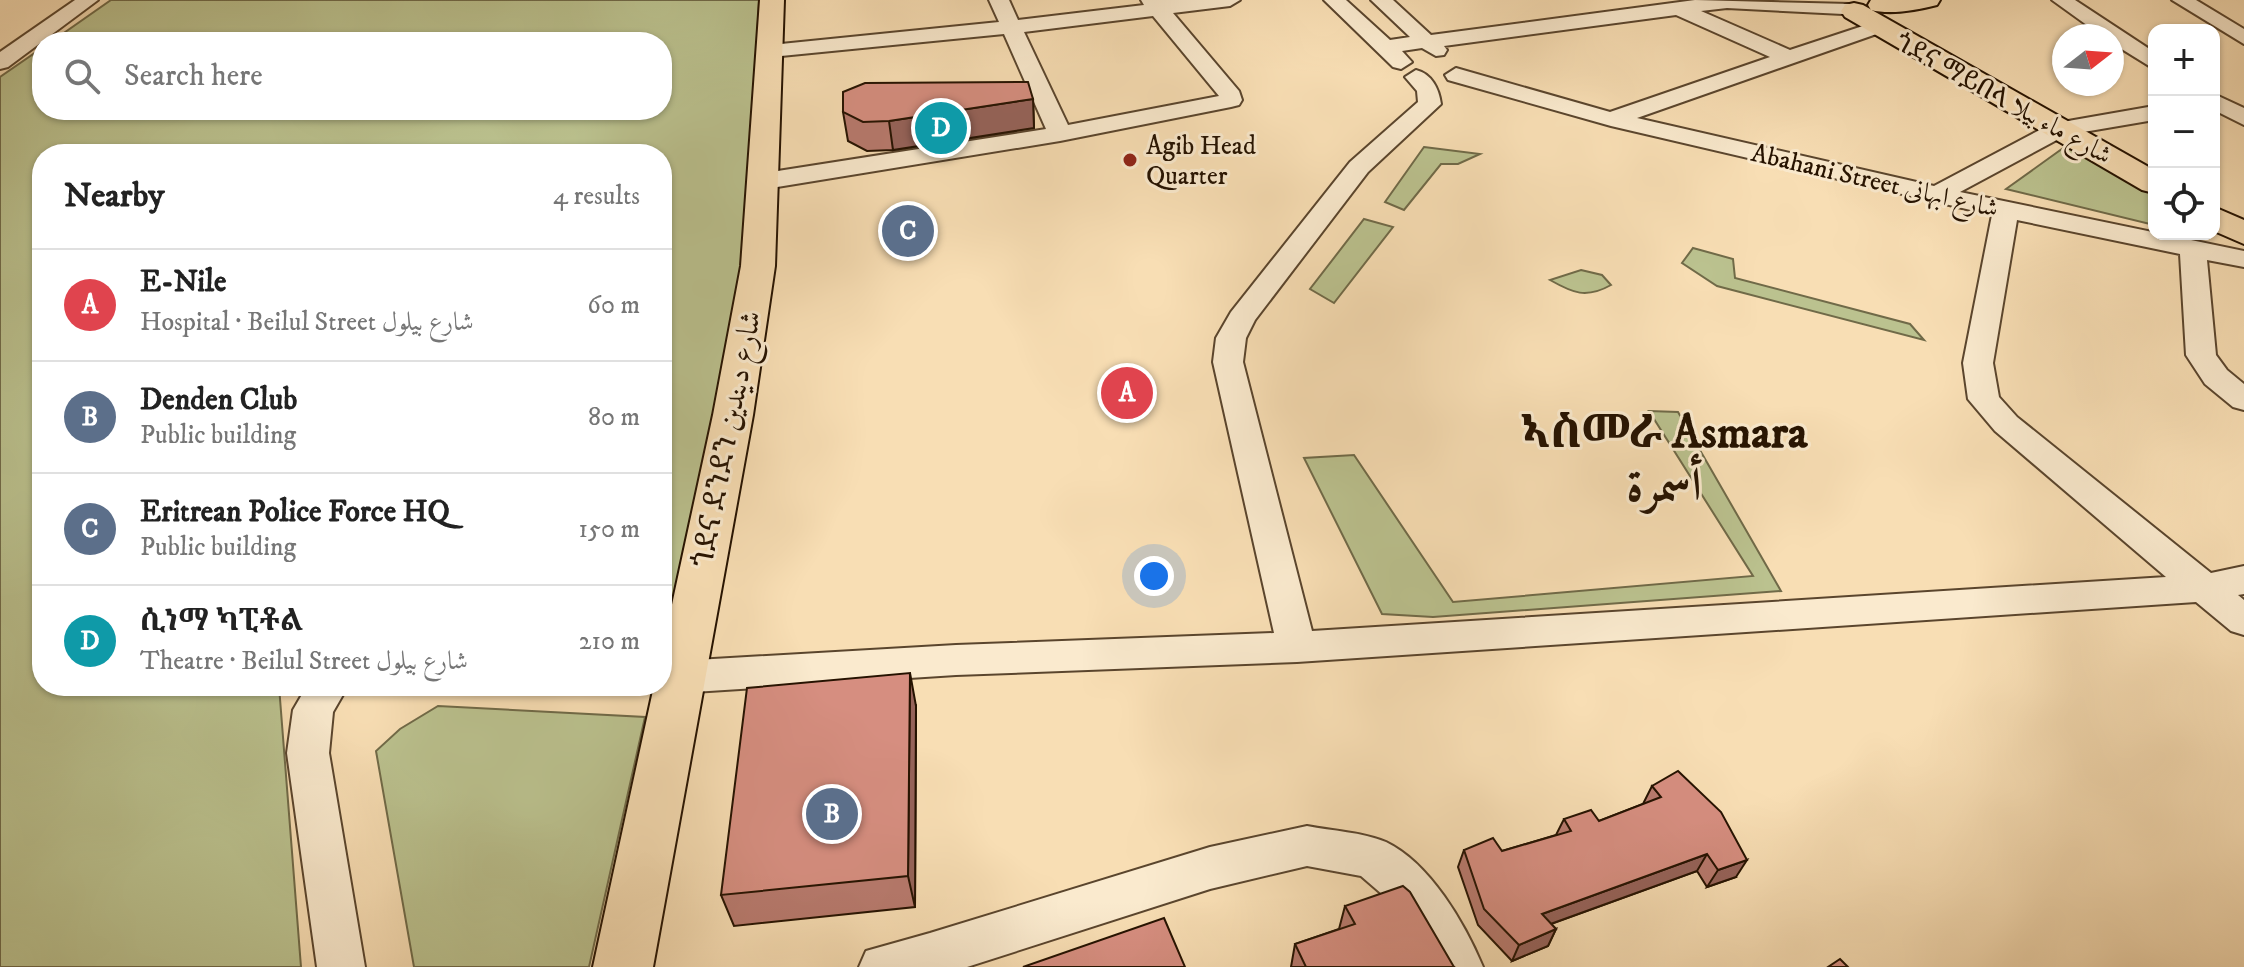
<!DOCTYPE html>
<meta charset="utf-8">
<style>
body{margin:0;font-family:"IM FELL DW Pica",Amiri,"Noto Serif Ethiopic",serif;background:#f2f2f2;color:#222}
.controls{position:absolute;right:24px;top:24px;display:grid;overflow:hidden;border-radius:16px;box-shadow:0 2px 6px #0004}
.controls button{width:72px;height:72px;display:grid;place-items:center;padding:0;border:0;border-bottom:2px solid #e0e0e0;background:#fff;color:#222;font:40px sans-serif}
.compass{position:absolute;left:2052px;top:24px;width:72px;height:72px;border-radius:50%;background:#fff;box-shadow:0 2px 6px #0004;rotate:73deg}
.you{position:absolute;left:1154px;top:576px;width:28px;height:28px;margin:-20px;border:6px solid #fff;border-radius:50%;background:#1a73e8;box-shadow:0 0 0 12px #1a73e833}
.badge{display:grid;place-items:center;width:52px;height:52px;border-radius:50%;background:#2563eb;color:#fff;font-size:26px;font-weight:700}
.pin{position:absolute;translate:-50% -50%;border:4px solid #fff;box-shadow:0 2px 8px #0006}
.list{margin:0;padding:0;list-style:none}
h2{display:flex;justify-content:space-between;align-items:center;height:104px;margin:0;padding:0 32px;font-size:34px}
h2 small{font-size:26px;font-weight:400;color:#767676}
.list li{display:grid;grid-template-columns:52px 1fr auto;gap:24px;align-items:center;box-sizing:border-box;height:112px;padding:0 32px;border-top:2px solid #e0e0e0}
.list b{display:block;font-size:30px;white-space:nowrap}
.list p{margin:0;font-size:26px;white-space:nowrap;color:#767676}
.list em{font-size:26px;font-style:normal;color:#767676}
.icon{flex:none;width:44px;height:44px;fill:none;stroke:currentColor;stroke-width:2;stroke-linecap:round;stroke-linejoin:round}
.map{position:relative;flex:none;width:2244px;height:967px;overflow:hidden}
.search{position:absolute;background:#fff;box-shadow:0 2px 6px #0004;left:32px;top:32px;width:640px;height:88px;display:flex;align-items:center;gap:20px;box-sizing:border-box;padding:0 28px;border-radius:32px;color:#767676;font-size:30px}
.panel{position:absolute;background:#fff;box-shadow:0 2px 6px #0004;left:32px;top:144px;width:640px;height:552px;border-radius:32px}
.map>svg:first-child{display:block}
.green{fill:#bbc28f;stroke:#706a48;stroke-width:2}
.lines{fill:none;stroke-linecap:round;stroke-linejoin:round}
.minor-casing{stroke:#5a452d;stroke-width:4}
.major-casing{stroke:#251200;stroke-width:4}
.highway-casing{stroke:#251200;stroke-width:4}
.minor{fill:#faeace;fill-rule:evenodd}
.major{fill:#f8deb4;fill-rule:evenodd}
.highway{fill:#f8deb4;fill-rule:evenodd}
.wall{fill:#b87a6e;stroke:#251200;stroke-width:2}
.shaded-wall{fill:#96635a;stroke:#251200;stroke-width:2}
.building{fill:#d68e80;stroke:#251200;stroke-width:2}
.poi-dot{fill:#8f2418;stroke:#faeace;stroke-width:3}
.labels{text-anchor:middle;stroke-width:6;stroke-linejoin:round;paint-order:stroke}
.far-street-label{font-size:26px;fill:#251200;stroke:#faeace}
.far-poi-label{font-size:26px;fill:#251200;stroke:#faeace;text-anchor:start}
.street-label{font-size:30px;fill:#251200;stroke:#faeace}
.town-label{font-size:46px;font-weight:bold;fill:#251200;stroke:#faeace}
</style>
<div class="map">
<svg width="2244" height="967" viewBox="0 0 2244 967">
<rect width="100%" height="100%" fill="#f8deb4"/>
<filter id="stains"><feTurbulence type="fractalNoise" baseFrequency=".0025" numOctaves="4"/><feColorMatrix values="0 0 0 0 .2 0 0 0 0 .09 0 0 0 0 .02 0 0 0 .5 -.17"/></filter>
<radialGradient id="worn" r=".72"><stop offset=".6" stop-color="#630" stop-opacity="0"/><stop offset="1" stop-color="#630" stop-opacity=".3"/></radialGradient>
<g class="green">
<polygon points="111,0 759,0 744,297 664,647 662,647 662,154 42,154 42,686 279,686 301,967 0,967 0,77 42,48 42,110 662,110 662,42 51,42"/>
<polygon points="2073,141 2154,187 2154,225 2006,189"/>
<polygon points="1424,147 1480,154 1458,164 1441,164 1404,210 1385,202"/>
<polygon points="1364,219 1393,227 1334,303 1310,289"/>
<polygon points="1693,248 1733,259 1735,278 1910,324 1924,340 1717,286 1682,263"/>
<path d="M1581,270l21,5 9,10c-25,14 -38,8 -61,-5z"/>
<polygon points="1649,411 1678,412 1781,591 1433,617 1382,614 1304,458 1354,455 1453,602 1753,576"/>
<polygon points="438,706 645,717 589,967 414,967 376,751 400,729"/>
</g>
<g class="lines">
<g class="minor-casing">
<g id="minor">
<polygon points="75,0 98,0 8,67 0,69 0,52"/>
<path d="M989,0h20l9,20 126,-15 -3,-5h99l-10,6 -57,7 66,78 3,9 -3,5 -8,2 -171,34 -295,48 -9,-3 -4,-5 4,-5 9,-3 281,-44 -42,-95 -233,23 -11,-6 11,-6 228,-23zM1153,16l66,80 -151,29 -44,-93z"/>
<path d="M1324,0h22l44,40 20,-3 -39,-37h22l38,35 264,-35 155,4 3,4 -3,4 -7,2 -116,-6 -26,3 89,39 88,-29 10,6 -3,4 -248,87 297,68 117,-62 103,-18v14l-88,15 -106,57 284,59v16l-37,-7 9,95 11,15 17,14v26l-11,-3 -28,-23 -19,-29 -6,-101 -163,-34 -24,143 6,34 18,20 194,156 33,-7v28l-6,1 6,5v35l-13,-4 -35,-29 -899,60 -341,13 -294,19 -14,-5 -2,-3h16v-24l294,-17 318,-12 -61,-271 3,-24 15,-26 119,-150 68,-60 -1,-11 -12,-14 11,-7c16,4 23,19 25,34l-73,68 -113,148 -9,18 -3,24 69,269 854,-54 -171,-146 -27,-32 -5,-36 29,-148 -381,-89 -163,-46 -3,-5 11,-7 154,44 160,-55 -94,-42 -232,31 3,4 -3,5 -8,1 -14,-8 -20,3 10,11 -11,7 -8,-2z"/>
<polygon points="2052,0 2075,0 2154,52 2154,69 2112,43 2112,36 2102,36"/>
<polygon points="2172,0 2196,0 2244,29 2244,44"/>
<polygon points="2214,94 2244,108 2244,125 2214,110"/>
<polygon points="307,686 348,686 333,712 329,753 365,967 317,967 287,753 293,710"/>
<path d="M1307,826c25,5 55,6 79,16 44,21 79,82 97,125h-50l-28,-53 -44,-38 -54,-10 -97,23 -243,78h-108l7,-16 64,-18 280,-86z"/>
</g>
</g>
<g class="major-casing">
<g id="major">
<polygon points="760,0 784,0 775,266 753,415 653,967 593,967 654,686 662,686 662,651 713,415 741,266"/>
<path d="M1871,0h69l-3,5c-19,5 -47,10 -66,5l-3,-5z"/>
</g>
</g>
<g class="highway-casing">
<g id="highway">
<polygon points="1854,3 1863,5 2154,170 2154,193 2142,190 1845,17 1841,11 1845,5"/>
<polygon points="2214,207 2244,220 2244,244 2214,231"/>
</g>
</g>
<use href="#minor" class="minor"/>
<use href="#major" class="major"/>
<use href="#highway" class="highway"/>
</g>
<g class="wall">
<polygon points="1033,99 1034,128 893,150 867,151 848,141 843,112"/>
<polygon points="916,706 915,907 734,926 721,895"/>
<polygon points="1652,786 1736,877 1707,887 1697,871 1551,924 1556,929 1548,946 1512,961 1478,925 1458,867 1464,850 1502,851 1556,835 1564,819 1599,821 1643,804"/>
<polygon points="1345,906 1454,967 1291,967 1295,944 1339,929"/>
</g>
<g class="shaded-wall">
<polygon points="1033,99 1034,128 893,150 889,121"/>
<polygon points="910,673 916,706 915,907 908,876"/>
<polygon points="1707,854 1697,871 1534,930 1542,914"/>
<polygon points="1747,860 1736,877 1707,887 1718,870"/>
<polygon points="1556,929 1548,946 1512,961 1519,945"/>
</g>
<g class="building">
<polygon points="1028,82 1033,99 889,121 863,122 843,112 843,92 865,83"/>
<polygon points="910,673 908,876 721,895 747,688"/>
<polygon points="1678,771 1721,812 1747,860 1718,870 1707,854 1542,914 1556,929 1519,945 1484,909 1464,850 1493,838 1502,851 1571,831 1564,819 1591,810 1599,821 1661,797 1652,786"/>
<polygon points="1403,886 1410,892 1454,967 1306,967 1295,944 1355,924 1345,906"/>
<polygon points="1164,918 1185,967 1023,967"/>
<polygon points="1840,959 1848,967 1828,967"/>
</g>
<circle class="poi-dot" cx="1130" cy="160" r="8"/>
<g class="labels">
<g class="far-street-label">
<text transform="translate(2004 98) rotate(29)" y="9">ጎደና ማይበላ شارع ماء بيلا</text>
<text transform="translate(1875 180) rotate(13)" y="9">Abahani Street شارع ابهانى</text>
</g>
<g class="far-poi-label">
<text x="1146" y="154">Agib Head<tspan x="1146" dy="30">Quarter</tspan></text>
</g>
<g class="street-label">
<text transform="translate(726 439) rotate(-79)" y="10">ጎደና ደንደን شارع ديندين</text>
</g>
<g class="town-label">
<text x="1664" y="447">ኣስመራ Asmara<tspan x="1664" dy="53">أسمرة</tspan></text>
</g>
</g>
<rect width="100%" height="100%" filter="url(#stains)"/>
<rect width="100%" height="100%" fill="url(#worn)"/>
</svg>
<div class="controls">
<button>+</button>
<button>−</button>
<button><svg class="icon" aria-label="locate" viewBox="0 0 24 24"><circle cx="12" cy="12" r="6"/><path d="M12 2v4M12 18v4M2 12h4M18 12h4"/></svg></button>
</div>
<svg class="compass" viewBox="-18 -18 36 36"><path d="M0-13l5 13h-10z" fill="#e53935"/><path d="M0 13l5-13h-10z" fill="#767676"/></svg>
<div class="you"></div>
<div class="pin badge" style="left:1127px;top:393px;background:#e0444e">A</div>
<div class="pin badge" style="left:832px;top:814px;background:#5c6f8a">B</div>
<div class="pin badge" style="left:908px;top:231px;background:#5c6f8a">C</div>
<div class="pin badge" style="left:941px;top:128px;background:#0f9aa8">D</div>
<div class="search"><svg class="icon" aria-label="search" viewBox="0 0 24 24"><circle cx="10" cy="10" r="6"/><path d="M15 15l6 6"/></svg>Search here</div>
<section class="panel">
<h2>Nearby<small>4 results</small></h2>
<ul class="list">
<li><span class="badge" style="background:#e0444e">A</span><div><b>E-Nile</b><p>Hospital · Beilul Street شارع بيلول</p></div><em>60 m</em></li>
<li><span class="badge" style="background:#5c6f8a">B</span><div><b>Denden Club</b><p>Public building</p></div><em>80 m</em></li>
<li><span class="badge" style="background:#5c6f8a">C</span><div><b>Eritrean Police Force HQ</b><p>Public building</p></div><em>150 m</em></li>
<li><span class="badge" style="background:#0f9aa8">D</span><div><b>ሲነማ ካፒቶል</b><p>Theatre · Beilul Street شارع بيلول</p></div><em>210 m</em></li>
</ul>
</section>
</div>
